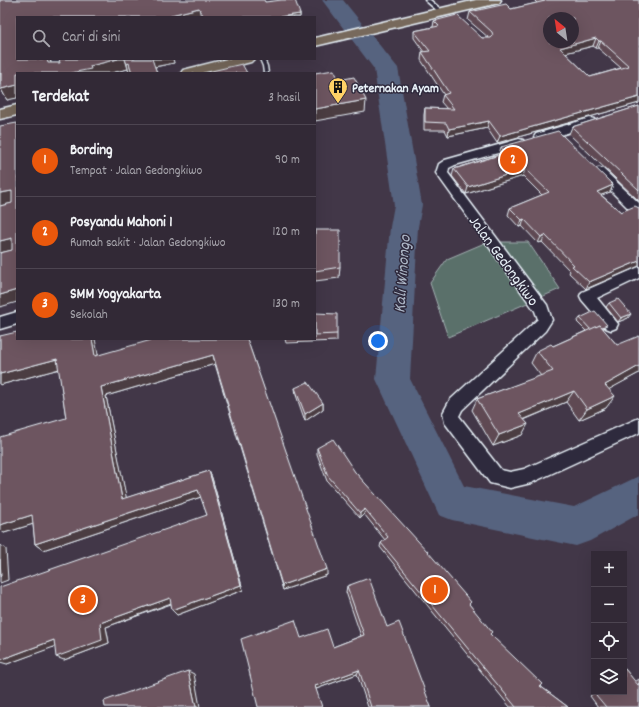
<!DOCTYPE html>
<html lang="id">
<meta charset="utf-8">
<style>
body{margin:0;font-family:Dekko,sans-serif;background:#3a313e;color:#f1f3f6}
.controls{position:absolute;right:12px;bottom:12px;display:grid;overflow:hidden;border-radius:0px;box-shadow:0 4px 16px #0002}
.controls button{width:36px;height:36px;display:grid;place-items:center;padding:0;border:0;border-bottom:1px solid #4d4551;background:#322936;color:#f1f3f6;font:20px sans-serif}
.compass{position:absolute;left:543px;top:12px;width:36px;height:36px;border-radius:50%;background:#322936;box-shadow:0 4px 16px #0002;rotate:330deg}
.you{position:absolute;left:378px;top:341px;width:14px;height:14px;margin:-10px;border:3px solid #fff;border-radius:50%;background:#1a73e8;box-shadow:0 0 0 6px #1a73e833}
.badge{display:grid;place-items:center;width:26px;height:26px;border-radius:50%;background:#ea580c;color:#fff;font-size:13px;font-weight:700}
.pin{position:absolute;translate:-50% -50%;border:2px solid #fff;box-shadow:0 1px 4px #0006}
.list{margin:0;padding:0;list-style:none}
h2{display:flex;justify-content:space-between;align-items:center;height:52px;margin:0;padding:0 16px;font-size:17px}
h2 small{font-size:13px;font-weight:400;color:#a8a6ad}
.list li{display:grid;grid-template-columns:26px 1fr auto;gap:12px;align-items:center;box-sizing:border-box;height:72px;padding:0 16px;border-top:1px solid #4d4551}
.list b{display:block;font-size:15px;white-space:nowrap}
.list p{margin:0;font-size:13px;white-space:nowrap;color:#a8a6ad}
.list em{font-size:13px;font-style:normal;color:#a8a6ad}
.icon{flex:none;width:22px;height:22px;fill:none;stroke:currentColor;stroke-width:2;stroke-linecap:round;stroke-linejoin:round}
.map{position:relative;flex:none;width:639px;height:707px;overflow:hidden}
.search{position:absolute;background:#322936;box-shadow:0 4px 16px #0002;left:16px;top:16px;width:300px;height:44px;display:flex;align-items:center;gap:10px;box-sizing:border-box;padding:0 14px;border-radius:0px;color:#a8a6ad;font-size:15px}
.panel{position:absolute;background:#322936;box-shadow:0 4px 16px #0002;left:16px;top:72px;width:300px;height:268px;border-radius:0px}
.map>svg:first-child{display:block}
.green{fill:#5a6f6a;stroke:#a1b0b1}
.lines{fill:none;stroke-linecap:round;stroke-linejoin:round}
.river{fill:#56637f;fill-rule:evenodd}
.lane-casing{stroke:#e8f1f8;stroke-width:3}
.street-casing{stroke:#e8f1f8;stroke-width:3}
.primary-casing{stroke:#e8f1f8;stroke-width:3}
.lane{fill:#2f2a3d;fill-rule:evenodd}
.street{fill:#2f2a3d;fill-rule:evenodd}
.primary{fill:#77695c;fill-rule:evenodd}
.wall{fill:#5e4953;stroke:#e8f1f8;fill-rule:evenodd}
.shaded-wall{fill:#4c3c43;stroke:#e8f1f8}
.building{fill:#6d5560;stroke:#e8f1f8;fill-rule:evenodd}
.labels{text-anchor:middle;stroke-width:3;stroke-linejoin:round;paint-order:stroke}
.far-poi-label{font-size:13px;font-weight:bold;fill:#e8f1f8;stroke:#2f2a3d;text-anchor:start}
.street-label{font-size:16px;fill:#e8f1f8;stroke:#2f2a3d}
.water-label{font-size:17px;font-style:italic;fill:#aeb8c8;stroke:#2f2a3d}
</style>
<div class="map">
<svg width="639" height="707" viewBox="0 0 639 707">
<rect width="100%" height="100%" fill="#423748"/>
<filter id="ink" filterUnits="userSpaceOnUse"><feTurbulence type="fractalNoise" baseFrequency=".025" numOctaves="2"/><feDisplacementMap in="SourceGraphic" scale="8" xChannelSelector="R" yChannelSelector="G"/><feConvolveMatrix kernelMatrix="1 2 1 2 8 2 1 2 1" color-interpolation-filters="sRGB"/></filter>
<g filter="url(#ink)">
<polygon class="green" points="487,242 528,242 560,289 448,337 430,283 447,259"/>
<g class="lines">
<polygon class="river" points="322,0 343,0 398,68 422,205 418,227 410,379 464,486 574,507 639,476 639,514 590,541 576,546 452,520 439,515 376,379 390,227 394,205 374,69"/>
<g class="lane-casing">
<g id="lane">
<polygon points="425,0 430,0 444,12 440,13"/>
<polygon points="260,59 264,59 267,66 268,73 264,73 263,66"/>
</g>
</g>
<g class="street-casing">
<g id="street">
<polygon points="51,59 61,59 63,73 53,73"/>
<polygon points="590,118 594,119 596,122 594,125 540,141 536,140 534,137 536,134"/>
<polygon points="519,139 523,140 525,143 523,146 455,165 449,168 448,173 547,305 552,320 545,331 462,410 459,416 501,470 510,472 524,469 639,418 639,433 531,483 510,488 490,483 445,423 443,413 450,400 538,319 535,311 436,173 439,164 445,160"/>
<polygon points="599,168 603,169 639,203 639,216 634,214 595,175 593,172 595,169"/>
<polygon points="639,267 639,278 597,298 618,324 616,328 611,330 606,328 582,300 580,296 582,292"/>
<polygon points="17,312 17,324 0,329 0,317"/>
</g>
</g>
<g class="primary-casing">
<g id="primary">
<polygon points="476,0 501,0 499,3 315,46 315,38"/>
<polygon points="227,59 254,59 251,62 208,73 181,73 183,70"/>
<polygon points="17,105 17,115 0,119 0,109"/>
</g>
</g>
<use href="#lane" class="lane"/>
<use href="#street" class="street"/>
<use href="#primary" class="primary"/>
</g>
<g class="wall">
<polygon points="0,0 265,2 300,14 300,17 17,17 50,63 60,63 59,59 173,59 174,63 155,67 157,73 129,73 128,69 7,100 1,89 1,84 0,84"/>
<path d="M534,0h105v103l-142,40 -10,-15 -39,8 -3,-6h-21v-15l1,-7 22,1 -6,-7 2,-7h1l-23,-35 1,-8h2l-10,-14v-7l19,-4 1,-6 48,17h7l-21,-18 2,-8 41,-3 26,-6zM593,46l3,2h2l23,20 -31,9 -25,-24z"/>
<polygon points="639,106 639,201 569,134 572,127"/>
<polygon points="501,147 613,185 610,192 601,195 621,212 639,208 639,266 586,289 569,273 570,271 542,242 538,243 522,226 519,227 508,215 510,208 542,195 523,176 466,194 452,176 454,169 499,155 499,154"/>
<polygon points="315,230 340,267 339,278 315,281"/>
<polygon points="609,303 628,318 618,322 606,307"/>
<polygon points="315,313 337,334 337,341 286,343 285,339 315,339"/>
<polygon points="580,318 604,328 603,329 617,345 639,373 609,389 606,408 579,420 566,402 524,420 522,435 493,446 472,410 477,399 541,376 531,363 537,351 553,346 586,331 577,322"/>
<polygon points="0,336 98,355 247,339 327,575 283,590 215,364 106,396 126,498 209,471 212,478 243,590 177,615 171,604 106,627 109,643 64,660 55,646 7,664 207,515 201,497 43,550 35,544 33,524 4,533 66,418 59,369 0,385"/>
<polygon points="295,388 323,403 323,409 305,421 296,395"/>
<polygon points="317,448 355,472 469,604 490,634 540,686 568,707 510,707 380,547 381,543 385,540 364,514 360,518 327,481 317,454"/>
<polygon points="347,586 387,627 431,707 368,707 357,674 316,689 301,638 333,647 361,636 346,592"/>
<polygon points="624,669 625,669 635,682 639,679 639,707 598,707 590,696 595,692 624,692"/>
</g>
<g class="shaded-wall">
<polygon points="199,8 201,17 171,17 171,15"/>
<polygon points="300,14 300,17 278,17"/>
<polygon points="596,38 593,46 557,55 560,48"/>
<polygon points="599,41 601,41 598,48 596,48"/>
<polygon points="47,59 50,59 52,73 48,63"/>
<polygon points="118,59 125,59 128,69 111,73 71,73 90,66"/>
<polygon points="152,59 173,59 174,63 154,67"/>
<polygon points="129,63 132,73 129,73 127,64"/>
<polygon points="1,73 2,84 0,84 0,74"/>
<polygon points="17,85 17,98 7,100 1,89"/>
<polygon points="639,97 639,103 497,143 500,136"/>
<polygon points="366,100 365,112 315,121 315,109"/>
<polygon points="489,121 487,128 448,136 449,129"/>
<polygon points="525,169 523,176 466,194 468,187"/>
<polygon points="613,185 610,192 593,198 597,192"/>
<polygon points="12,191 17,202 0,206 0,193"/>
<polygon points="524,219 522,226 519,227 522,220"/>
<polygon points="545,235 542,242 538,243 541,237"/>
<polygon points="12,238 17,249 0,253 0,241"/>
<polygon points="639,261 639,266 586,289 589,282"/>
<polygon points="17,290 17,302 0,307 0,295"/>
<polygon points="631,314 628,318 618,322 621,318"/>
<polygon points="92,339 95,339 100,365 95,356"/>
<polygon points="213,355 215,364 106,396 128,506 122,499 101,387"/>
<polygon points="57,359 63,368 0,385 0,374"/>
<polygon points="639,366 639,373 597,396 605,385"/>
<polygon points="574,391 566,402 513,424 519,414"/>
<polygon points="615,396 606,408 579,420 587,409"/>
<polygon points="323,403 323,409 305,421 305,414"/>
<polygon points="528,424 522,435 493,446 499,435"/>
<polygon points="209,471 212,478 243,590 177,615 172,610 241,585"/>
<polygon points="198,490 201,497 43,550 35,544"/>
<polygon points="365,509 364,514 360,518 360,513"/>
<polygon points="32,515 40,522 4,533 0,530 0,525"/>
<polygon points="0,545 6,549 8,580 0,583"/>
<polygon points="327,569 327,575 283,590 282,585"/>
<polygon points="170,598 174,602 106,627 109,643 64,660 56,657 100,623"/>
<polygon points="54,640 62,644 7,664 0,662 0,660"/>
<polygon points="359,670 357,674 316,689 315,686"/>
<polygon points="188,671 194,674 200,707 196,707"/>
</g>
<g class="building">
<polygon points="0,0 264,0 265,2 282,0 295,0 300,14 278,17 204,17 199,8 171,15 172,17 17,17 17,59 47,59 48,63 60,63 59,59 118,59 90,66 91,69 71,73 17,73 17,85 1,89 1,73 0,74"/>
<path d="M544,0h95v97l-139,39 -11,-15 -40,8 -3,-6 -21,-1v-14l29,1 -11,-14 6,-2 -27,-41 8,-1 -16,-20 25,-5 -5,-5 23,-6 25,23h9l2,-2 -1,-4 -22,-20 36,-8 5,5 34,-8zM549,18h24v24h-24zM596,38l3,3h2l28,25 -39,11 -30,-29z"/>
<polygon points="125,59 152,59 157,73 132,73 129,63 127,64"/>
<polygon points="242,64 247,73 203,73"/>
<polygon points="334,70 339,80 354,77 366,100 315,109 315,73"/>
<polygon points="639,106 639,190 572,127"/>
<polygon points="17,123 17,290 0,295 0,253 12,250 12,238 0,241 0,206 12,203 12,191 0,193 0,126"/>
<polygon points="558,131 613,185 597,192 621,212 635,206 639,208 639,261 589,282 572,266 574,265 545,235 541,237 524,219 522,220 510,208 549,192 525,169 468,187 454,169 506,153 501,147"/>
<polygon points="315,230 340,230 340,267 315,271"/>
<polygon points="618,299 631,314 621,318 609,303"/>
<polygon points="595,311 607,325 602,327 600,325 591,330 580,318"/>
<polygon points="315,313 337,314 337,334 315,335"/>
<polygon points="600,325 617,345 639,336 639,366 605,385 615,396 587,409 574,391 519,414 528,424 499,435 477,399 553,371 537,351 551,344 553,346"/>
<polygon points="17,332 17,339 92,339 95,356 155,339 247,339 327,569 282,585 213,355 101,387 122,499 209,471 241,585 172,610 170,598 100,623 102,640 56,657 54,640 0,660 0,587 207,515 198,490 35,544 32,515 0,525 0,437 66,418 57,359 0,374 0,336"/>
<polygon points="308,382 323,403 305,414 295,388"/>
<polygon points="333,439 355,472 428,552 471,602 469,604 492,632 490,634 542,684 540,686 568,707 516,707 381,543 388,537 365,509 360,513 328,476 317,448"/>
<polygon points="0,559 1,576 0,577"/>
<polygon points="369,578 387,627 399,622 431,707 371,707 359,670 315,686 322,707 258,707 241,639 295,620 301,638 327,629 333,647 364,635 347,586"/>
<polygon points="625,669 638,685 639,683 639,707 606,707 596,695 599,692 624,692 624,670"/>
<polygon points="188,671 196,707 105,707 104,701"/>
</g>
</g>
<defs>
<g id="building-pin" transform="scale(1)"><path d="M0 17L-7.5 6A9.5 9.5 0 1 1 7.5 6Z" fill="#ffd166" stroke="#2f2a3d"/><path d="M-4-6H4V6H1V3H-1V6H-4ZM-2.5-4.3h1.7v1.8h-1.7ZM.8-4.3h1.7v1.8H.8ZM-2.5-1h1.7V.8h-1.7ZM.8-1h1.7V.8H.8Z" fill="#111"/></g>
</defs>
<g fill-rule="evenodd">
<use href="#building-pin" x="338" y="87"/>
</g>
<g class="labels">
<g class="far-poi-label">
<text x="352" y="92">Peternakan Ayam</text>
</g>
<g class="street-label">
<text transform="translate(505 260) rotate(54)" y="6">Jalan Gedongkiwo</text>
</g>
<g class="water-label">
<text transform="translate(401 274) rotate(-86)" y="6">Kali Winongo</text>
</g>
</g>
</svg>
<div class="controls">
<button>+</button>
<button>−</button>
<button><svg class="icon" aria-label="locate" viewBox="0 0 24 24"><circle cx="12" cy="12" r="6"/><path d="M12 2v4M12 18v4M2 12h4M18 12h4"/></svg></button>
<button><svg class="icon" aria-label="layers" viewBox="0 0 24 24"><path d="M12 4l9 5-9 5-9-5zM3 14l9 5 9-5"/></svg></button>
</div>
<svg class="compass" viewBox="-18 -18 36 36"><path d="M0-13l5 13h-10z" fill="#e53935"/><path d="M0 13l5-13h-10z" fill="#a8a6ad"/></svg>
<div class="you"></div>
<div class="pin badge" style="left:435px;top:590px">1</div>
<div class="pin badge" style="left:513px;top:160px">2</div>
<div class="pin badge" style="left:83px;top:600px">3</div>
<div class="search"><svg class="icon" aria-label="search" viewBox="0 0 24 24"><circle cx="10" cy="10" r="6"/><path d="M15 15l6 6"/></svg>Cari di sini</div>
<section class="panel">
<h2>Terdekat<small>3 hasil</small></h2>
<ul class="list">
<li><span class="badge">1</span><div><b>Bording</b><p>Tempat · Jalan Gedongkiwo</p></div><em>90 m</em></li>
<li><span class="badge">2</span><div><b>Posyandu Mahoni 1</b><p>Rumah sakit · Jalan Gedongkiwo</p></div><em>120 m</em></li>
<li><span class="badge">3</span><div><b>SMM Yogyakarta</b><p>Sekolah</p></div><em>130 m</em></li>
</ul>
</section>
</div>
